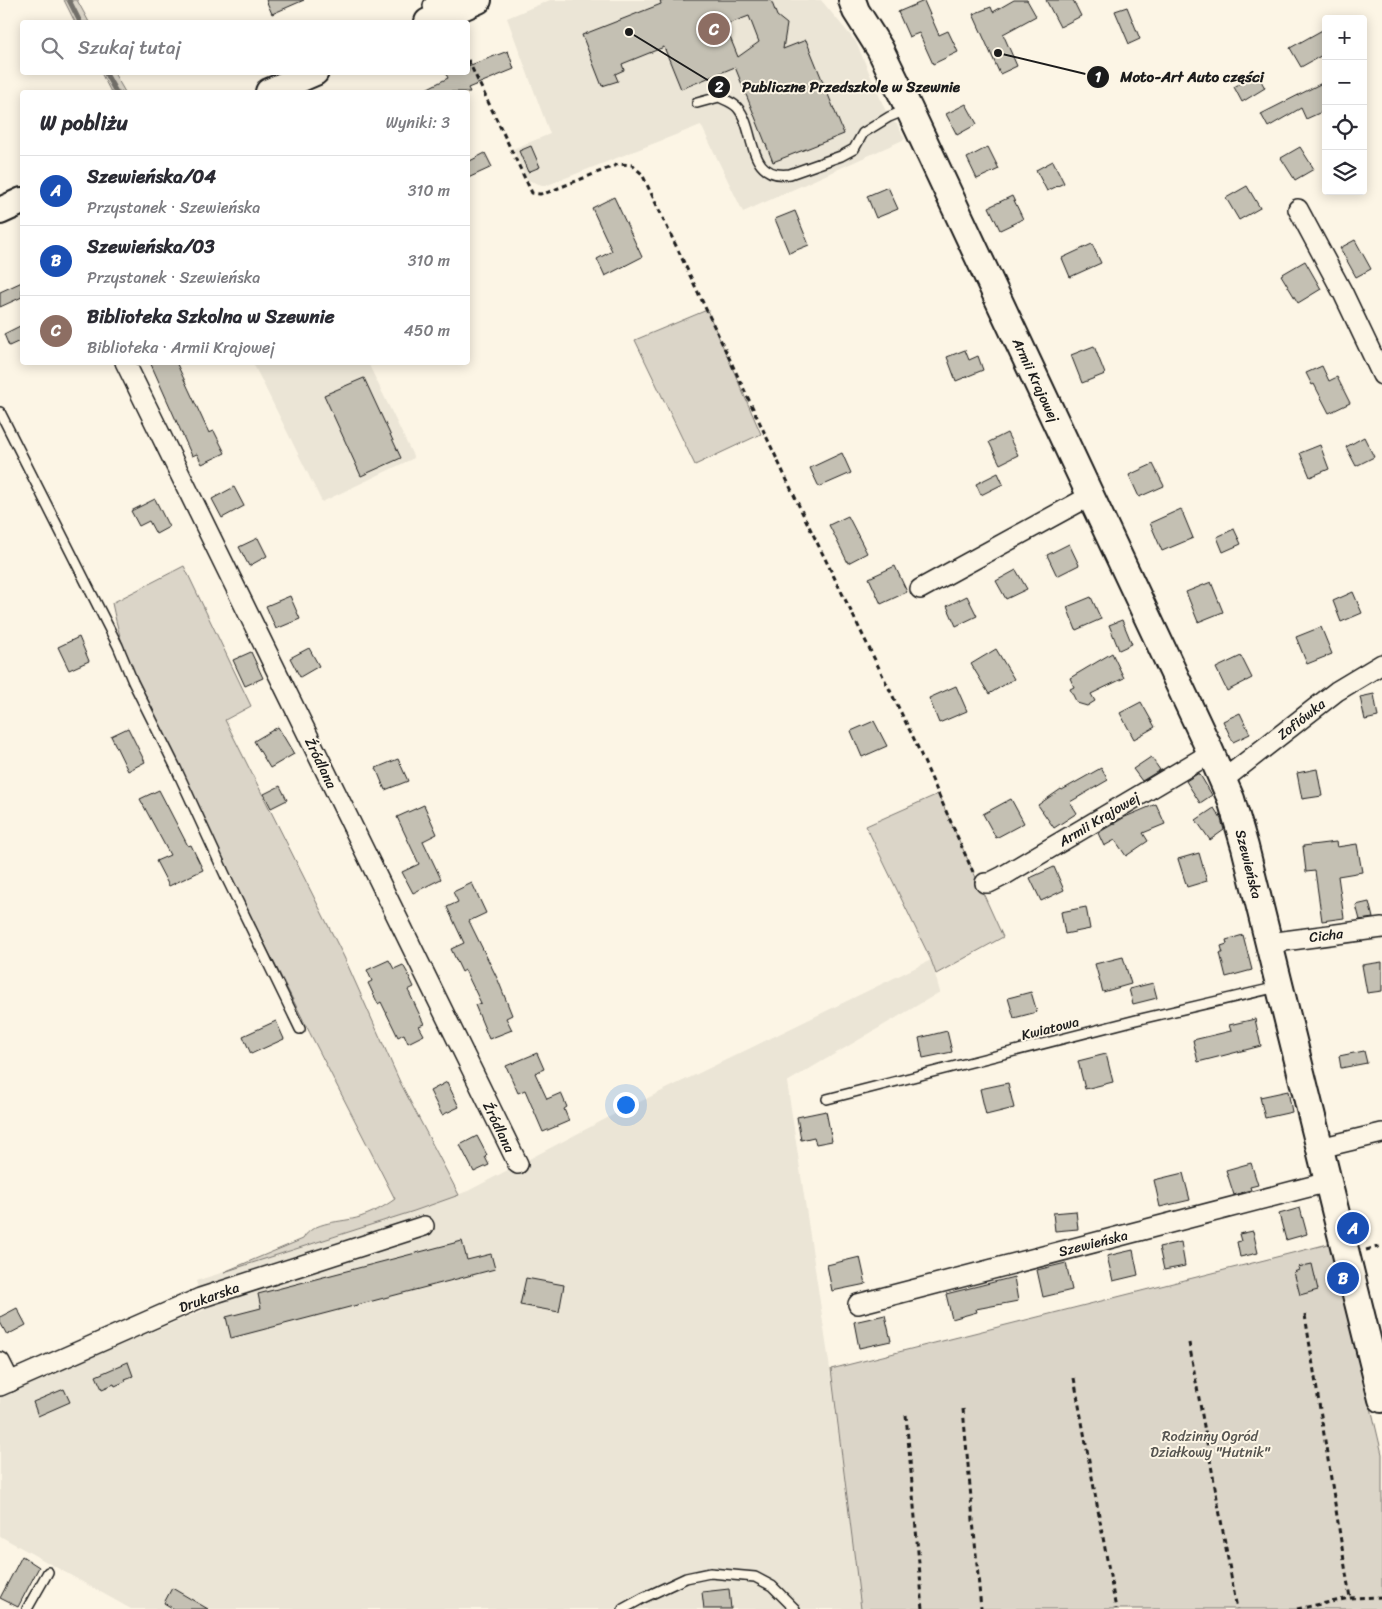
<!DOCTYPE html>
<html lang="pl">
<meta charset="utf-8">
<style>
body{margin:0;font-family:Sriracha,sans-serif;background:#f2f2f3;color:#2b2b33}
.controls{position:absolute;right:15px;top:15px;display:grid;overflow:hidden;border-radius:5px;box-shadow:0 2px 12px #0003}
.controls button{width:45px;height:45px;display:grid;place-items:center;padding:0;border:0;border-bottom:1px solid #e1e1e2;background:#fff;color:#2b2b33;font:25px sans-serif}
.you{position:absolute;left:625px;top:1104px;width:18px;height:18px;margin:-12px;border:4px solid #fff;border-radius:50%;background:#1a73e8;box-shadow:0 0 0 8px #1a73e833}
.badge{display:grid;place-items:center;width:32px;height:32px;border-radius:50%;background:#7c3aed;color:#fff;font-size:16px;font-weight:700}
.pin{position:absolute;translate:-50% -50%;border:2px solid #fff;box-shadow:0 1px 5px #0006}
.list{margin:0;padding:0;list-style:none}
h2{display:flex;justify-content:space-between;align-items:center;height:65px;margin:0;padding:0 20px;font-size:21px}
h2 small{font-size:16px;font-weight:400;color:#7c7c81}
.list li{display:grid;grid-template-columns:32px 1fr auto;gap:15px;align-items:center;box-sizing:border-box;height:70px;padding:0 20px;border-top:1px solid #e1e1e2}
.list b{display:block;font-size:19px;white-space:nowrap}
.list p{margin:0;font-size:16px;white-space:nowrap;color:#7c7c81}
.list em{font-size:16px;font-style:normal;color:#7c7c81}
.icon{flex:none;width:28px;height:28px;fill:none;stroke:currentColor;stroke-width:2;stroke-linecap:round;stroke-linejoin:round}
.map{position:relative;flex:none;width:1382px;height:1609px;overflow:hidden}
.search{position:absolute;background:#fff;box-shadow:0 2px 12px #0003;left:20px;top:20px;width:450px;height:55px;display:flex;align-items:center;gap:12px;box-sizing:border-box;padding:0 18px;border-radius:5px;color:#7c7c81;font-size:19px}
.panel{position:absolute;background:#fff;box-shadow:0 2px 12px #0003;left:20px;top:90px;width:450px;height:275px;border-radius:5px}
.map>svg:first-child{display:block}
.built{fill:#ebe5d6}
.green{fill:#dbd5c8;stroke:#7c7872}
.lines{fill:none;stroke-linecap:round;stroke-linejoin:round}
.stream{stroke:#75726c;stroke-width:5}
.building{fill:#c4c0b3;stroke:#1c1c1c;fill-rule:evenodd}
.lane-casing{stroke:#1c1c1c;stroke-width:12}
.street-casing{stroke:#1c1c1c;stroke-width:22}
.secondary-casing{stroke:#1c1c1c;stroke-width:30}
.path{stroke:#1c1c1c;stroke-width:3;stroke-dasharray:5 4;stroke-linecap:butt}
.lane{stroke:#fcf5e5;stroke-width:9}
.street{stroke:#fcf5e5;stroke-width:19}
.secondary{stroke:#fcf5e5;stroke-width:26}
.labels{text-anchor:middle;stroke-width:4;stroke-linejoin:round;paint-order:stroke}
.street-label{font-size:14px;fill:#1c1c1c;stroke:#fcf5e5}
.park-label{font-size:14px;fill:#555450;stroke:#fcf5e5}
.leader{fill:none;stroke:#1c1c1c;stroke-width:2}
.callout-dot{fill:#1c1c1c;stroke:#fcf5e5;stroke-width:2}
.mark-label{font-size:15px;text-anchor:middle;font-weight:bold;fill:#fff}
.callout-label{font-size:15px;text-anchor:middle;font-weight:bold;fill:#1c1c1c;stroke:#fcf5e5;stroke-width:4;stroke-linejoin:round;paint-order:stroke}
</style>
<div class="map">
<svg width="1382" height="1609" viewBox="0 0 1382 1609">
<rect width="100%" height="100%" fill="#fcf5e5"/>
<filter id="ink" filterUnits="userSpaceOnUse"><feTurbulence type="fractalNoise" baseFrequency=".02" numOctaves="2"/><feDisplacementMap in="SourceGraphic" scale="10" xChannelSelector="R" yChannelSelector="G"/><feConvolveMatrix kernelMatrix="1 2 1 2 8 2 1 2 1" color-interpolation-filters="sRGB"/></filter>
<g filter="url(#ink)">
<g class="built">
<polygon points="550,0 821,0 856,42 890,121 897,124 905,139 743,212 701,125 545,186 527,180 513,149 550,134 507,18"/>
<polygon points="253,363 368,363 414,458 322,502"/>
<polygon points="931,960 940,992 787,1082 830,1369 861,1609 131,1609 0,1536 0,1396 204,1310 196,1281 414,1211 468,1191 615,1114"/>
</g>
<g class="green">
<polygon points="64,0 77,0 89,22 75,22"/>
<polygon points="101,73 114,73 125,92 111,92"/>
<polygon points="707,310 761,434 695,465 635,340"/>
<path d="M184,566l67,140 -26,14 119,237 56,125 59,113 -45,16 -190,61 79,-33c10,-19 39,-16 57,-22 12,-4 24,-10 35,-18 -75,-148 -154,-295 -222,-446 -11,-26 -26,-49 -38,-74 -10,-24 -18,-51 -23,-76z"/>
<polygon points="938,794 1003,937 936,974 931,960 866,826"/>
<polygon points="1332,1243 1382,1454 1382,1609 861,1609 831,1369"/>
</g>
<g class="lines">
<g class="stream">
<polyline points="69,0 80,22"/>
<polyline points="105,72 116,92"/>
</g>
</g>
<g class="building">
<polygon points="266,0 304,0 272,14"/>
<path d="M660,0h111l6,16 10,8 -4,25 23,-9 38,94 -71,28 -38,-95 -54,22 -17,-42 -42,17 2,6 -9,4 3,7 -16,5 -20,-51 79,-31zM749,16l10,26 -21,15 -13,-32z"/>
<polygon points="1014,0 1027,0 1036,16 1003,34 1017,66 1000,74 973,14 991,7 993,12"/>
<polygon points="1046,0 1073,0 1081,16 1060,27"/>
<polygon points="924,1 939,35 948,31 958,52 933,64 919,33 909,37 898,12"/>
<polygon points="1127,7 1140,39 1129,44 1115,11"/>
<polygon points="1326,28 1326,53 1301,67 1290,48"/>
<polygon points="508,51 514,69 468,88 470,92 420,92 448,78 445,72 468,72 468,66"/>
<polygon points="1257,74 1265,88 1242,102 1234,87"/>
<polygon points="1326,81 1326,110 1306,119 1301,108 1268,127 1261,114"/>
<polygon points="966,104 977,124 957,135 946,114"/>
<polygon points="531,146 540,167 528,172 519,151"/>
<polygon points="988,147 999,169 977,179 967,158"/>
<polygon points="1300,147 1314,169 1295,180 1281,158"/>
<polygon points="485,153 492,167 468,178 468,162"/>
<polygon points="1053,161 1064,183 1047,191 1036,170"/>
<polygon points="1247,186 1260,208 1239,220 1226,198"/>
<polygon points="888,187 898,209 876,218 867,196"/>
<polygon points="1012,196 1023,219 1000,230 989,207"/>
<polygon points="614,197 642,257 605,276 597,259 612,251 592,208"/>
<polygon points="795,211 809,245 789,253 775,219"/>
<polygon points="1355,240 1371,269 1356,277 1340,248"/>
<polygon points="1092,244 1101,263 1070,277 1062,258"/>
<polygon points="1305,261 1321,289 1298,303 1281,275"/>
<polygon points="22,282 22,297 0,307 0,292"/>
<polygon points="22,325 22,340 9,346 4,334"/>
<polygon points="1094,346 1105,374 1082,383 1071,355"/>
<polygon points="965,350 969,360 978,356 983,370 956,381 947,357"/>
<polygon points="150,362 176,362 209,433 214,431 225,453 202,464 197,454 192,456"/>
<polygon points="1322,366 1329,381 1337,377 1350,403 1329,413 1314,384 1312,385 1306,373"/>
<polygon points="364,378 401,458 361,476 324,395"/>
<polygon points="1007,433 1018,455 1000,464 989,442"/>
<polygon points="1364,437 1374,457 1356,466 1346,447"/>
<polygon points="1320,445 1329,469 1310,477 1300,453"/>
<polygon points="842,453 851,473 819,487 810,468"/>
<polygon points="1153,464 1164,486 1139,497 1129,475"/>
<polygon points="998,473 1003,484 981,495 976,484"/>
<polygon points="234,487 244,506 222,518 212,499"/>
<polygon points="155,499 169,527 156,534 149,521 139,526 131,511"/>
<polygon points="1181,509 1193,538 1162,551 1150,523"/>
<polygon points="848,516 867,553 848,563 829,525"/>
<polygon points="1234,529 1241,544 1223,552 1217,537"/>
<polygon points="258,538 267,556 249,566 239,547"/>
<polygon points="1069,544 1079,565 1057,576 1047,555"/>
<polygon points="895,566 907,592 881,604 869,578"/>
<polygon points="1016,570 1027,589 1006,599 996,581"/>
<polygon points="1211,582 1223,612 1198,622 1186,592"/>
<polygon points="1353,592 1362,613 1341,622 1333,601"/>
<polygon points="290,596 300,619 276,629 266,606"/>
<polygon points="967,596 977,616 956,626 947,606"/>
<polygon points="1091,597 1101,619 1076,630 1067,607"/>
<polygon points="1122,620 1132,644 1119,650 1109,625"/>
<polygon points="1321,627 1332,654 1307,664 1296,637"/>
<polygon points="79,637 89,661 69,670 58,647"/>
<polygon points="309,648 319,666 300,677 290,658"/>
<polygon points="996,649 1014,679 989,694 971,664"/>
<polygon points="251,652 263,678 245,686 233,660"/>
<polygon points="1112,653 1124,678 1091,694 1095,701 1087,706 1077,703 1070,689 1074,687 1070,678"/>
<polygon points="1241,656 1252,678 1227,691 1216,668"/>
<polygon points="956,686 967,711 939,723 929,698"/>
<polygon points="1374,694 1378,717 1365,720 1360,697"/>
<polygon points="1141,702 1155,727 1134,739 1120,713"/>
<polygon points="1240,713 1250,734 1233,742 1223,721"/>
<polygon points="874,721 887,746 862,757 851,731"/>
<polygon points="278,727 294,754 270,768 254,741"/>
<polygon points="128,728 145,762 128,771 111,736"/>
<polygon points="1151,757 1160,770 1142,781 1133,769"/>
<polygon points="398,759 408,781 385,790 376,768"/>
<polygon points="1101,768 1108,780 1070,802 1077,813 1054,828 1038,805 1061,789 1062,790"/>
<polygon points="1317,769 1322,796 1302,799 1297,773"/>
<polygon points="1199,773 1212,795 1200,803 1186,781"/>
<polygon points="280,786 287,800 271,808 264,794"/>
<polygon points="159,790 188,846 191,845 203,870 169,886 156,861 170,855 140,799"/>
<polygon points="1011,799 1024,823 996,838 983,814"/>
<polygon points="1156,804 1165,824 1143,833 1148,841 1126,856 1115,840 1104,846 1098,833 1125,817"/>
<polygon points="424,805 437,834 423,841 441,879 413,893 402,872 419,864 397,817"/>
<polygon points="1214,808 1221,819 1224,830 1210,840 1196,820"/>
<polygon points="1336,842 1337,847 1357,844 1362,872 1338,876 1344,918 1322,921 1315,871 1306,872 1303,846"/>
<polygon points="1199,853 1207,881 1187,887 1178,859"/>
<polygon points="1054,867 1064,890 1041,901 1030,878"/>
<polygon points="472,883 486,913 469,921 498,980 512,1015 506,1018 512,1030 489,1039 475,1005 481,1003 465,970 462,972 451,949 464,943 447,907 458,902 453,892"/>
<polygon points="1369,902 1373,918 1360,920 1356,905"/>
<polygon points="1086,907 1090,929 1065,934 1061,912"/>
<polygon points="1243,935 1252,970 1226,977 1220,953 1223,953 1221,946 1227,944 1226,940"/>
<polygon points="1123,957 1131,984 1103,992 1095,964"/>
<polygon points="389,960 394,969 403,965 407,972 414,987 408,990 424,1024 419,1026 424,1035 408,1043 404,1034 398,1037 381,1002 378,1004 368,983 372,981 367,970"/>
<polygon points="1382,962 1382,991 1367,993 1362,965"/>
<polygon points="1153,983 1157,998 1133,1004 1129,989"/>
<polygon points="1031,992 1037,1012 1014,1018 1008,998"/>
<polygon points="1255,1019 1261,1046 1198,1062 1193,1040 1231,1031 1229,1025"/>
<polygon points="276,1021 284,1039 251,1054 243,1036"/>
<polygon points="947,1031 952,1052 923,1058 919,1038"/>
<polygon points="1364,1051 1367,1063 1341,1068 1339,1056"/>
<polygon points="537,1053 544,1069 535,1073 547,1099 561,1093 567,1107 564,1109 569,1121 543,1132 525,1090 518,1093 506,1066"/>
<polygon points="1106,1054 1113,1082 1085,1089 1078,1061"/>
<polygon points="447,1082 459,1107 442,1115 430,1091"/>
<polygon points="1008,1083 1014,1108 986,1115 980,1089"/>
<polygon points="1288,1091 1292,1112 1265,1118 1260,1097"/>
<polygon points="826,1111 832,1141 816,1144 814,1137 801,1140 797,1117"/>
<polygon points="477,1136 487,1155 485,1157 489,1165 474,1172 460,1145"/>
<polygon points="1251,1163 1258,1185 1250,1187 1251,1190 1234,1195 1226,1170"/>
<polygon points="1183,1173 1190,1200 1160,1207 1154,1180"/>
<polygon points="1300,1208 1307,1234 1286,1240 1279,1214"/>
<polygon points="1076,1211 1078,1229 1055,1231 1053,1213"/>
<polygon points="1253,1231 1258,1253 1240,1257 1237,1242 1241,1241 1239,1234"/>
<polygon points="462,1241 467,1260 491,1254 495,1269 231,1338 226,1317 261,1308 258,1294"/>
<polygon points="1181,1242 1185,1266 1164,1270 1159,1247"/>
<polygon points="1133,1250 1138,1275 1113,1281 1107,1256"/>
<polygon points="860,1257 866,1284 832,1291 827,1265"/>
<polygon points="1066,1263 1072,1290 1043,1297 1037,1270"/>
<polygon points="1312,1264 1318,1290 1300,1295 1294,1272 1299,1270 1298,1267"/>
<polygon points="1014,1277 1018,1301 976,1309 977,1312 952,1319 946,1294"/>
<polygon points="526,1278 564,1285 559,1312 520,1305"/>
<polygon points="17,1308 26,1325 7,1335 0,1322 0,1317"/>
<polygon points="885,1315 891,1341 859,1348 854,1322"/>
<polygon points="128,1362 133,1376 125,1379 126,1381 115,1386 114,1384 102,1389 96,1376"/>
<polygon points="64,1389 70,1402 38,1416 33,1402"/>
<polygon points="22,1556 39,1567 18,1607 0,1598"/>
<polygon points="172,1588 208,1609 174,1609 164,1603"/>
<polygon points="729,1589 731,1609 704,1609 702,1592"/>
</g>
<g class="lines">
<g class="lane-casing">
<g id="lane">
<path d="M697,103l22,-6c6,3 13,5 18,10 20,22 8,73 53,67l51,-18 13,-7 9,-16 26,-16 17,-7"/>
<polyline points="0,412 118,646 133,682 175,766 227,879 300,1029"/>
<polyline points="827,1099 1136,1020 1278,987"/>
<polyline points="27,1609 48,1572"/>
<polyline points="623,1609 643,1598 686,1578 710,1573 755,1577 772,1586 795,1609"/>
</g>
</g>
<g class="street-casing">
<g id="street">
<polyline points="433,6 440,0"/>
<polyline points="1298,209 1343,293 1382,375"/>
<polyline points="125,362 518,1164"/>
<polyline points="920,589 1090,496"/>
<polyline points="1223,780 1337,691 1382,664"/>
<polyline points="985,883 989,883 1003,876 1211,753"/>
<polyline points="1269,943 1382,928"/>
<polyline points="1320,1148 1382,1133"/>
<polyline points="858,1304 1328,1182"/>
<polyline points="0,1362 10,1382"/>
<polyline points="0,1386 200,1298 424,1226"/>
</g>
</g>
<g class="secondary-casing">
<g id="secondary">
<polyline points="852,0 856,11 880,49 909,109 1206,742 1231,799 1245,847 1382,1399"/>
<polyline points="428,22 478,0"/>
<polyline points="269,92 315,72"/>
<polyline points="0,211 22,201"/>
</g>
</g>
<g class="path">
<polyline points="468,60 532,193 540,194 546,193 619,164 632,165 642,174 802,512 914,739 973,872"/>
<polyline points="1366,1250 1382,1246"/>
<polyline points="1305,1315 1350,1598"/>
<polyline points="1189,1343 1237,1609"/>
<polyline points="1074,1378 1116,1609"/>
<polyline points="963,1409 981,1609"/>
<polyline points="906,1415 923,1609"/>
<polyline points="1297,1609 1350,1598 1382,1597"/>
</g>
<use href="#lane" class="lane"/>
<use href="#street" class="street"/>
<use href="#secondary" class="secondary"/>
</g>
</g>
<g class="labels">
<g class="street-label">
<text transform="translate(1036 380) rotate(65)" y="5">Armii Krajowej</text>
<text transform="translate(1301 719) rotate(-38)" y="5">Zofiówka</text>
<text transform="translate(321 763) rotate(64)" y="5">Źródlana</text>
<text transform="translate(1099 819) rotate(-31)" y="5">Armii Krajowej</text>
<text transform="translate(1249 864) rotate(76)" y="5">Szewieńska</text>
<text transform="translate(1326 935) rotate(-7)" y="5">Cicha</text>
<text transform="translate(1050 1028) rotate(-14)" y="5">Kwiatowa</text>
<text transform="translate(499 1127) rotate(64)" y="5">Źródlana</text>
<text transform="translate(1093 1243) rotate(-14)" y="5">Szewieńska</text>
<text transform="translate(209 1297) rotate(-20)" y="5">Drukarska</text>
</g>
<g class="park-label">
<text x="1210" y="1441">Rodzinny Ogród<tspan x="1210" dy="16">Działkowy "Hutnik"</tspan></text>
</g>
</g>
<path class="leader" d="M998 53L1098 77M629 32L719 87"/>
<g class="callout-dot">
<circle cx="998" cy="53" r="5"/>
<circle cx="629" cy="32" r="5"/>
<circle cx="1098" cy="77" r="12"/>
<circle cx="719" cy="87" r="12"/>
</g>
<g class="mark-label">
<text x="1098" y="82">1</text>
<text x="719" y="92">2</text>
</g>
<g class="callout-label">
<text x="1192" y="82">Moto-Art Auto części</text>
<text x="851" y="92">Publiczne Przedszkole w Szewnie</text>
</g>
</svg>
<div class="controls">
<button>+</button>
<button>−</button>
<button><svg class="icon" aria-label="locate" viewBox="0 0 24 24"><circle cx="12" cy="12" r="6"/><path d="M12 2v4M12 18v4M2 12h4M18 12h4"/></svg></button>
<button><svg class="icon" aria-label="layers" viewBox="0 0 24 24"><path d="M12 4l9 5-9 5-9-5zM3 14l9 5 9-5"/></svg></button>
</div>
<div class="you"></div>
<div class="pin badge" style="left:1353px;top:1228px;background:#1a4fb4">A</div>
<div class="pin badge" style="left:1343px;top:1278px;background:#1a4fb4">B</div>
<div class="pin badge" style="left:714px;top:29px;background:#8d6e63">C</div>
<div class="search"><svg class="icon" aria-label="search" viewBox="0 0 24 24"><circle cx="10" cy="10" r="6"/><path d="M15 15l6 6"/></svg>Szukaj tutaj</div>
<section class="panel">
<h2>W pobliżu<small>Wyniki: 3</small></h2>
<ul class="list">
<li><span class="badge" style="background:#1a4fb4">A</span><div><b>Szewieńska/04</b><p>Przystanek · Szewieńska</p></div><em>310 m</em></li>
<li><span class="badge" style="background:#1a4fb4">B</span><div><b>Szewieńska/03</b><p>Przystanek · Szewieńska</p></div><em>310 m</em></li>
<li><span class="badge" style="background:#8d6e63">C</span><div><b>Biblioteka Szkolna w Szewnie</b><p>Biblioteka · Armii Krajowej</p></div><em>450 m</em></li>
</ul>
</section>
</div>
